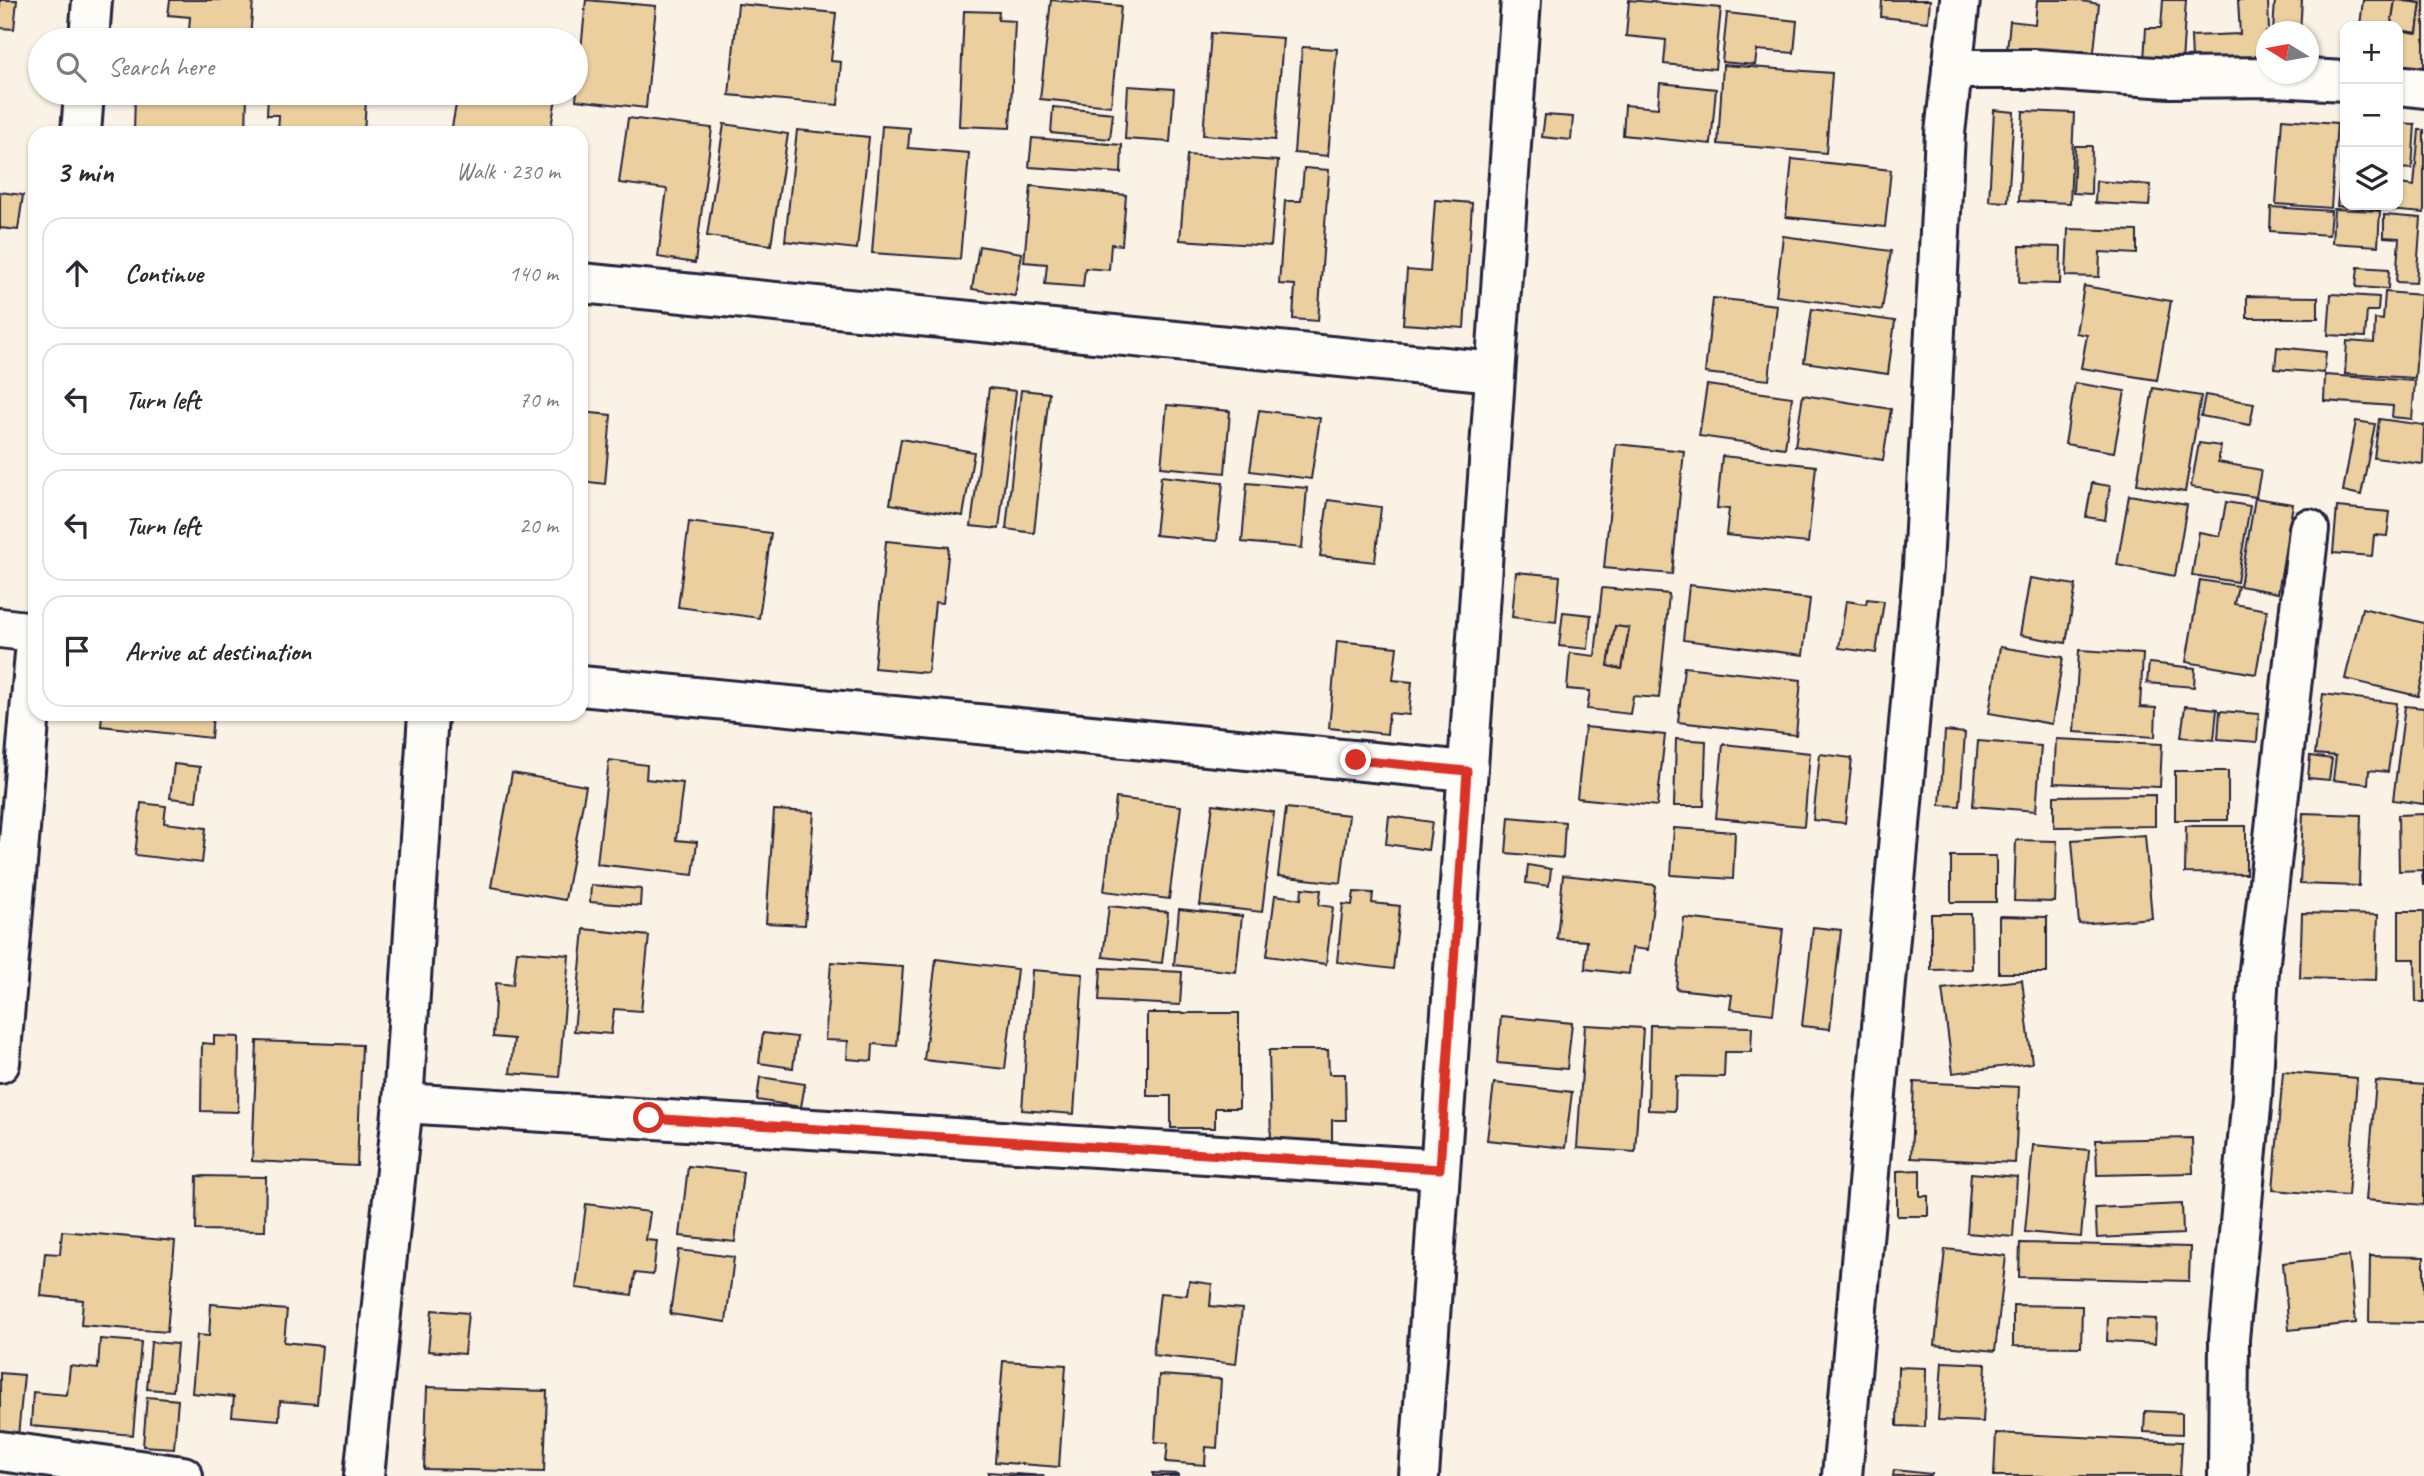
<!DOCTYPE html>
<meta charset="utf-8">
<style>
body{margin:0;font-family:Caveat,sans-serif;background:#f2f2f3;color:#2b2b33}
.controls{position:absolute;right:21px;top:21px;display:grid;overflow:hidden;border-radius:14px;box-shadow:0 2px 5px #0004}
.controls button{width:63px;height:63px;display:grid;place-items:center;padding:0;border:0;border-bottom:2px solid #e1e1e2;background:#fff;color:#2b2b33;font:35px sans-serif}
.compass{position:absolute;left:2256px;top:21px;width:63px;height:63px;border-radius:50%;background:#fff;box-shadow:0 2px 5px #0004;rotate:281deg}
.stop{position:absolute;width:21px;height:21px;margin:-16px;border:5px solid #d93025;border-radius:50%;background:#fff}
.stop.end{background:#d93025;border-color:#fff;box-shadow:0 2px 7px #0008}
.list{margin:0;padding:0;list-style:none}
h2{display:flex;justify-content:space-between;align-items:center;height:91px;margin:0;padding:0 28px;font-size:30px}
h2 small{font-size:23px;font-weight:400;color:#7c7c81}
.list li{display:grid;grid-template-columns:46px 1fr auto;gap:21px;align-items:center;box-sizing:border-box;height:112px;margin:0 14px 14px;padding:0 14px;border:2px solid #e1e1e2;border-radius:21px}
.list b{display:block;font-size:26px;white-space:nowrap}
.list em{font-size:23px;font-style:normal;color:#7c7c81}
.icon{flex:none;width:38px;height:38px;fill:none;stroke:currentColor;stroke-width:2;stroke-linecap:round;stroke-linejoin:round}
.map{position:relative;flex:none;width:2424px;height:1476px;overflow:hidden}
.search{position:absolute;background:#fff;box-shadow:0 2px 5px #0004;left:28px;top:28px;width:560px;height:77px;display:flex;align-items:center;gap:18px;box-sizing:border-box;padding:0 24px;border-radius:38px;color:#7c7c81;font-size:26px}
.panel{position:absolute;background:#fff;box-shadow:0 2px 5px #0004;left:28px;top:126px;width:560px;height:595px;border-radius:21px}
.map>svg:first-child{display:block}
.building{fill:#eccf9f;stroke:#22223b;stroke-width:2;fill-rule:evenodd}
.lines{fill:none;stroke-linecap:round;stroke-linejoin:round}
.minor-casing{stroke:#22223b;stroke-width:44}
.minor{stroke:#fdfcf7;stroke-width:38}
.route{stroke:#d93025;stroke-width:9}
</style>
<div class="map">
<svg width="2424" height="1476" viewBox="0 0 2424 1476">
<rect width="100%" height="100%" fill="#faf3e5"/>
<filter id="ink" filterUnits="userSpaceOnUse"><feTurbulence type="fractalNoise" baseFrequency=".0143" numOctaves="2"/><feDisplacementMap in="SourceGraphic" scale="14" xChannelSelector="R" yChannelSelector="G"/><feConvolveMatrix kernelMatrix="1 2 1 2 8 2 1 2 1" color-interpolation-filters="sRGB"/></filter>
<g filter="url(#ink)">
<g class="building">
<polygon points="0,0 17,0 14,29 0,28"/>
<polygon points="170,0 253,0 250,40 208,40 209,32 189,30 190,17 168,15"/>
<polygon points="586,0 656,6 646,108 576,100"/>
<polygon points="1051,0 1121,6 1111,106 1040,99"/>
<polygon points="1629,0 1721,8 1715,69 1664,64 1666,40 1626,36"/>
<polygon points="1882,0 1930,0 1928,22 1881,17"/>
<polygon points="2037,0 2076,0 2099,4 2092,70 2006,60 2010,21 2035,24"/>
<polygon points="2163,0 2186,0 2182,63 2144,61 2146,28 2161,28"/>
<polygon points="2238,0 2268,0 2269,32 2266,32 2266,57 2192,60 2191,36 2240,34"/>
<polygon points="2275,0 2302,0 2300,32 2273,32"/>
<polygon points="2363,0 2395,0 2391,26 2360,26"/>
<polygon points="2395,0 2421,3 2417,33 2398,30 2398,26 2391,26"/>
<polygon points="2403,0 2424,0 2424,69 2398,66 2398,30 2417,33 2421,3"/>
<polygon points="738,4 836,13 831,61 841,62 838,105 729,95"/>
<polygon points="964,11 999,12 998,20 1015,21 1010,128 959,126"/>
<polygon points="1727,13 1797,21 1794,53 1757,50 1755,65 1722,62"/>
<polygon points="1211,33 1283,38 1275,140 1203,135"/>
<polygon points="1302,47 1337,49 1328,156 1294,153"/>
<polygon points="1723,65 1832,73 1826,153 1718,144"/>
<polygon points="1660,83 1716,89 1711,144 1623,135 1625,105 1658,108"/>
<polygon points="1128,86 1174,89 1170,142 1125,139"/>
<polygon points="135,93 247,93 246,133 134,133"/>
<polygon points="458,93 526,93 556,98 550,133 451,133"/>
<polygon points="268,95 366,100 364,133 278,133 279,115 267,115"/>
<polygon points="1053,107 1113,113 1110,139 1051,133"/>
<polygon points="1994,110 2014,112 2008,202 1989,201"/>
<polygon points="2023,111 2074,113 2070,203 2019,201"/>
<polygon points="1545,115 1573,117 1571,140 1542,137"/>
<polygon points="628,118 712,128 695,263 658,257 667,189 619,183"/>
<polygon points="2282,119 2337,123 2331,208 2276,204"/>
<polygon points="2343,119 2345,119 2345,165 2340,165"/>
<polygon points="2398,123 2415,124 2412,169 2398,168"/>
<polygon points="724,124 788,134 771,245 707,236"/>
<polygon points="882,126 910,128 908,148 969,153 960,259 872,253"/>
<polygon points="797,130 869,137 857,249 785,241"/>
<polygon points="2419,130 2424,130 2424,213 2337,206 2340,180 2345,181 2345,205 2398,205 2398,184 2414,186"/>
<polygon points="1032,138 1122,145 1121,173 1029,167"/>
<polygon points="2075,146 2092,146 2091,194 2073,193"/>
<polygon points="1187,155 1278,161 1271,246 1180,240"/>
<polygon points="1792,159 1891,170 1885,227 1786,217"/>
<polygon points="1304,168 1329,170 1318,321 1293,319 1295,285 1279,284 1285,201 1301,201"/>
<polygon points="2096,181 2151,185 2149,206 2095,203"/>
<polygon points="1031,186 1126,195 1122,245 1111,244 1109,270 1085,268 1083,287 1045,284 1047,264 1024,262"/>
<polygon points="0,192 23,195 18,230 0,228"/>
<polygon points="1435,200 1472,203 1464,328 1403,324 1407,270 1430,272"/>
<polygon points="2271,207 2331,211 2329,235 2270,231"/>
<polygon points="2334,209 2380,211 2378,246 2332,243"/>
<polygon points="2384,215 2421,218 2416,283 2396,282 2399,238 2384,237"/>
<polygon points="2068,229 2137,231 2137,254 2100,252 2099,277 2066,276"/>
<polygon points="1783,236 1891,251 1882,310 1776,296"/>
<polygon points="979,246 1022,253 1015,296 972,289"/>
<polygon points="2020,246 2061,247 2060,284 2019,283"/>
<polygon points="2358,267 2389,269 2388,289 2356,287"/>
<polygon points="2084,286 2171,301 2157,380 2081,368 2087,335 2076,333"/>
<polygon points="2385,292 2421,295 2415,378 2345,374 2347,341 2374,343 2375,319 2383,320"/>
<polygon points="2331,294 2379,297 2378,311 2367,311 2365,337 2328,335"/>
<polygon points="2247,296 2318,297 2318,318 2247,318"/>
<polygon points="1713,298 1777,305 1769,380 1705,373"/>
<polygon points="1812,309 1895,321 1888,374 1804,362"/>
<polygon points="2277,347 2326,352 2324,373 2275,369"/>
<polygon points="2325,375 2415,381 2412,419 2392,417 2393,406 2324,401"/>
<polygon points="2075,383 2125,391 2114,452 2065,444"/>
<polygon points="1707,385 1792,397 1785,448 1699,436"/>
<polygon points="989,388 1016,391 999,529 971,526"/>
<polygon points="2153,388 2201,396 2185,492 2137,484"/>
<polygon points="1021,390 1049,393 1034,533 1006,529"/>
<polygon points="1803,395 1891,409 1883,460 1795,446"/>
<polygon points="2205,395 2254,403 2250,425 2201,416"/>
<polygon points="1167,405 1230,411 1225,473 1161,467"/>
<polygon points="1259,410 1320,418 1311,479 1250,471"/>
<polygon points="581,412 611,415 605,484 581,481"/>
<polygon points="2379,419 2424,425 2423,464 2374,458"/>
<polygon points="2356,421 2375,424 2361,495 2343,491"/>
<polygon points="901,439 974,452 963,516 890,504"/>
<polygon points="2199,443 2221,446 2218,462 2261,470 2256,497 2191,487"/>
<polygon points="1616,444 1684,451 1672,574 1604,568"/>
<polygon points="1722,456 1816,466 1808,543 1726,535 1729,509 1717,508"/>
<polygon points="1161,476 1223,483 1217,541 1155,535"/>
<polygon points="1247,483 1307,488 1302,548 1242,542"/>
<polygon points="2092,483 2110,486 2105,520 2086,517"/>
<polygon points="2129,495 2187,505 2175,576 2117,565"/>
<polygon points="2255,498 2293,504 2278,593 2240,586"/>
<polygon points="1328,500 1381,507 1375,562 1320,556"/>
<polygon points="2226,502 2250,506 2237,582 2192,575 2199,532 2220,536"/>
<polygon points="2337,507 2390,512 2387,536 2374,535 2372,556 2333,553"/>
<polygon points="689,522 771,533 759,618 678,607"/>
<polygon points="886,541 949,547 943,603 935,602 928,673 874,668"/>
<polygon points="1516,572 1560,576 1556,622 1512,617"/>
<polygon points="2030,578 2076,585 2066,643 2020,635"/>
<polygon points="2200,580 2238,586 2234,604 2267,610 2256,674 2186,662"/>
<polygon points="1689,585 1810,599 1803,655 1683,640"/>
<path d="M1602,588l67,6 -10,104 -26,-2 -3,18 -43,-5 3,-18 -23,-2 3,-36 25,3zM1615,626l14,2 -7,41 -14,-3z"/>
<polygon points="1867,599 1884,601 1876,653 1839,648 1846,601 1866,604"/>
<polygon points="2362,608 2424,623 2424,671 2418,696 2345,679"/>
<polygon points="1563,612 1591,615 1588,649 1559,646"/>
<polygon points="1615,626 1629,628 1622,669 1608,666"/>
<polygon points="1337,641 1397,647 1393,680 1412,682 1409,715 1389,713 1387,734 1329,728"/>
<polygon points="2000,647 2063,657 2052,724 1989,713"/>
<polygon points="2079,650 2143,654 2140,707 2156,708 2155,737 2074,732"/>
<polygon points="2149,663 2195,668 2194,687 2147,683"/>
<polygon points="1684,667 1801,680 1796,735 1678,722"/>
<polygon points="2323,694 2397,703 2388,772 2369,770 2368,784 2333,780 2336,756 2315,754"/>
<polygon points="2185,706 2217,709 2214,740 2181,737"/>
<polygon points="2405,706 2424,708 2424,804 2393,800"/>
<polygon points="2220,711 2259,714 2257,742 2218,739"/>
<polygon points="102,714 213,714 211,738 101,726"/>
<polygon points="1585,727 1665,735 1657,806 1577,798"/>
<polygon points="1945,731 1965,733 1960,806 1940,805"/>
<polygon points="1676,739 1706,741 1704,806 1674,806"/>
<polygon points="2056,739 2162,744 2160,787 2054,783"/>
<polygon points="1978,741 2041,746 2036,811 1973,806"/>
<polygon points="1723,744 1810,753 1804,826 1716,818"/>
<polygon points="1820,754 1852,758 1845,823 1813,820"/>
<polygon points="2310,756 2332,759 2329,780 2308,778"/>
<polygon points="609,760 647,765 646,779 683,783 676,840 697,842 693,875 597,864"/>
<polygon points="174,764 200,767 196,801 170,798"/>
<rect x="2175" y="771" width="53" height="49"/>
<polygon points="512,773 586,786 565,900 491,887"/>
<polygon points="2155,795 2155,826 2054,827 2054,796"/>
<polygon points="1116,798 1181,806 1169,899 1104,891"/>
<polygon points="141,803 166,806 164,823 206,828 202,863 135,855"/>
<polygon points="1213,804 1274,812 1262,912 1200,905"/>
<polygon points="1286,808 1349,815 1341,883 1278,876"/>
<polygon points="774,810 814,812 805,925 766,923"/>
<polygon points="2303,813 2361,815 2359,886 2300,884"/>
<polygon points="2424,814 2424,885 2423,885 2422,870 2399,871 2398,815"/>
<polygon points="1389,816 1432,822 1428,850 1386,844"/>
<polygon points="1509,817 1565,822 1563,858 1506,853"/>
<polygon points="2186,826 2246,826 2246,874 2185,873"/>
<polygon points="1674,828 1735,832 1733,879 1671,875"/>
<polygon points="2145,835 2152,918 2079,924 2072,840"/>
<polygon points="2016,840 2057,841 2055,902 2014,901"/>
<rect x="1951" y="856" width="45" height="46"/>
<polygon points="1528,865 1551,869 1549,886 1526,883"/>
<polygon points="1563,875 1655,885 1648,950 1632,948 1629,974 1585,969 1587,941 1557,939"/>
<polygon points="591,885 641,889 640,906 590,902"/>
<polygon points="1302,888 1321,890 1319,905 1333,907 1326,964 1267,956 1275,895 1301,899"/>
<polygon points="1354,892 1373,893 1372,903 1400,906 1393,969 1337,962 1343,904 1352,905"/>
<polygon points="1109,906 1168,912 1162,963 1103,957"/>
<polygon points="1179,909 1242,916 1236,972 1174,965"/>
<polygon points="2399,911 2424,911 2424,1002 2416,1002 2415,959 2399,959"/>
<polygon points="2302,913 2378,915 2376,980 2300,978"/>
<polygon points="1931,914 1971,914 1972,969 1931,970"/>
<polygon points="1999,916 2047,917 2047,973 1999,973"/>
<polygon points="1684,918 1783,929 1773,1014 1730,1009 1732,995 1676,989"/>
<polygon points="1813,927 1841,930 1830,1029 1802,1026"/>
<polygon points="584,929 649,936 641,1011 614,1009 611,1034 574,1031"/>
<polygon points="517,951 569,955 559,1077 510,1073 514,1039 493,1037 496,983 513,985"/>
<polygon points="936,959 1017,969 1005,1069 924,1060"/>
<polygon points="831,962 903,967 897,1046 873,1044 872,1061 847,1059 848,1041 825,1040"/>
<polygon points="1101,968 1182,972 1180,1005 1099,1001"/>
<polygon points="1032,970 1083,974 1074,1114 1022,1110"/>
<polygon points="2022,980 2032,1063 1953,1073 1942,989"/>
<polygon points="1147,1013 1239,1013 1239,1108 1215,1108 1215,1128 1171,1128 1171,1096 1147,1096"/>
<polygon points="1501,1016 1572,1023 1567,1069 1497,1063"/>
<polygon points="1585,1025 1643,1028 1635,1152 1577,1148"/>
<polygon points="1650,1025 1752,1027 1751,1052 1725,1052 1724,1077 1676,1076 1675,1111 1648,1110"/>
<polygon points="763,1033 797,1037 793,1068 759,1063"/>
<polygon points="214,1036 239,1037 238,1112 201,1111 202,1043 214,1044"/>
<polygon points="257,1041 362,1045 357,1166 252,1161"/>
<polygon points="1269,1050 1328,1050 1329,1074 1345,1074 1346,1120 1332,1120 1332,1143 1271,1144"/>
<polygon points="2283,1072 2357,1078 2348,1196 2273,1190"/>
<polygon points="760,1077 805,1084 801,1107 757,1100"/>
<polygon points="2376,1081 2424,1085 2424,1205 2366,1200"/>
<polygon points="1914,1082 2019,1087 2015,1163 1911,1158"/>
<polygon points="1494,1083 1572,1092 1565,1148 1487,1140"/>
<polygon points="2192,1138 2193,1173 2097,1175 2096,1140"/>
<polygon points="2033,1145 2089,1150 2081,1237 2025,1232"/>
<polygon points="688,1166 743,1172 735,1242 680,1236"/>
<polygon points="1920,1170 1920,1196 1928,1196 1928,1216 1897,1216 1897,1171"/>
<polygon points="1971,1173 2017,1177 2013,1237 1967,1233"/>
<polygon points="197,1176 266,1177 265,1231 196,1230"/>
<polygon points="586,1204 650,1212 646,1240 657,1241 653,1275 635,1273 632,1295 576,1288"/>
<polygon points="2182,1204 2183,1234 2097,1238 2095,1208"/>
<polygon points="62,1231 175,1241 167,1332 81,1325 83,1300 41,1296 45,1253 60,1254"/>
<polygon points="2020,1243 2190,1247 2189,1281 2019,1277"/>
<polygon points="1945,1249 2006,1256 1995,1351 1935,1345"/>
<polygon points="679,1250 734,1257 726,1322 670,1314"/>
<polygon points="2349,1256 2356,1323 2289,1330 2283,1263"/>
<polygon points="2370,1256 2424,1257 2424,1323 2369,1322"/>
<polygon points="1189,1281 1212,1284 1210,1306 1242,1309 1236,1364 1153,1355 1160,1293 1187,1295"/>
<polygon points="211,1304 287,1310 284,1342 322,1346 317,1404 280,1401 279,1420 232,1416 234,1397 192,1393 197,1335 209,1336"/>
<polygon points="2013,1305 2082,1306 2081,1347 2013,1346"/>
<polygon points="432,1310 468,1313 464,1354 428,1351"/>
<polygon points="2108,1317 2156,1319 2155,1344 2107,1341"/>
<polygon points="100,1339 141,1342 133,1435 31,1426 33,1392 67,1395 70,1366 98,1369"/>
<polygon points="151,1342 177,1344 173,1391 147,1389"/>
<polygon points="1003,1361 1066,1365 1059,1467 995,1462"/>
<polygon points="1942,1362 1986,1364 1983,1422 1938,1420"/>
<polygon points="1898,1367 1926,1368 1925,1427 1897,1426"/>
<polygon points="0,1373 24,1375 18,1436 0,1435"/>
<polygon points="1159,1375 1221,1379 1217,1448 1206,1447 1205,1465 1166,1462 1168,1443 1155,1442"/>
<polygon points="427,1387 547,1391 544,1472 424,1469"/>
<polygon points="147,1397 178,1400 174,1448 143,1446"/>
<polygon points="2145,1411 2182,1413 2182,1434 2144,1432"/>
<polygon points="1996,1433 2182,1442 2180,1476 1994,1476"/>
<polygon points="1894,1470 1932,1474 1931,1476 1893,1476"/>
<polygon points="988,1472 1045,1476 988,1476"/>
<polygon points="1153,1473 1178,1474 1178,1476 1153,1476"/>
</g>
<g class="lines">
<g class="minor-casing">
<g id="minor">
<polyline points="89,40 92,0"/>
<polyline points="1952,69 2034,69 2170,78 2274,77 2345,81"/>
<polyline points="2398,85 2424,88"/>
<polyline points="81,133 84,93"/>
<polyline points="581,283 1495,372"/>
<polyline points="0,628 35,632"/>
<polyline points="581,686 1467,771"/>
<polyline points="0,1063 35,653"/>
<polyline points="403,1103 1440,1169"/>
<polyline points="0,1451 183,1476"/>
<polyline points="364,1476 403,1103 428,714"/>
<polyline points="1419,1476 1521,0"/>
<polyline points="1842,1476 1923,567 1945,133 1960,0"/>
<polyline points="2228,1476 2229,1339 2252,1097 2259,970 2309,529"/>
</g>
</g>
<use href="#minor" class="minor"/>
</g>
</g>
<g class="lines" filter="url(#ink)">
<polyline class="route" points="649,1118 1440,1169 1467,771 1356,760"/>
</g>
</svg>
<div class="controls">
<button>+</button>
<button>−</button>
<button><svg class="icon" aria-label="layers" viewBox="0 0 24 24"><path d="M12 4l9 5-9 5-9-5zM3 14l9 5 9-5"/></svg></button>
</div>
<svg class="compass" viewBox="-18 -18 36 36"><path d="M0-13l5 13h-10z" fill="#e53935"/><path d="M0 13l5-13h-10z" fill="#7c7c81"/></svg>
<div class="stop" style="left:649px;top:1118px"></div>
<div class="stop end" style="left:1356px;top:760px"></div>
<div class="search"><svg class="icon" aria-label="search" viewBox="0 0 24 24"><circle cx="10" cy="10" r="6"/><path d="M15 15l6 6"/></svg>Search here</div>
<section class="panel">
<h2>3 min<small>Walk · 230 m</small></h2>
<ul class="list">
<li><svg class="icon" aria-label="ahead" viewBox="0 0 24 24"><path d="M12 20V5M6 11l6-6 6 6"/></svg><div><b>Continue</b></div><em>140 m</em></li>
<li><svg class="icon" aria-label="left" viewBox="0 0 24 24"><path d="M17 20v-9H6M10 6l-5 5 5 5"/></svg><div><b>Turn left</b></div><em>70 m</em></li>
<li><svg class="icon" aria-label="left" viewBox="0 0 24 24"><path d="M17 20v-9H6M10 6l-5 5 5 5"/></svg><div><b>Turn left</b></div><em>20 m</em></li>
<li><svg class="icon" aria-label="arrive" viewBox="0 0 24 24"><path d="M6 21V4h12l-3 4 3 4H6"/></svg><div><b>Arrive at destination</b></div></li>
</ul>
</section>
</div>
